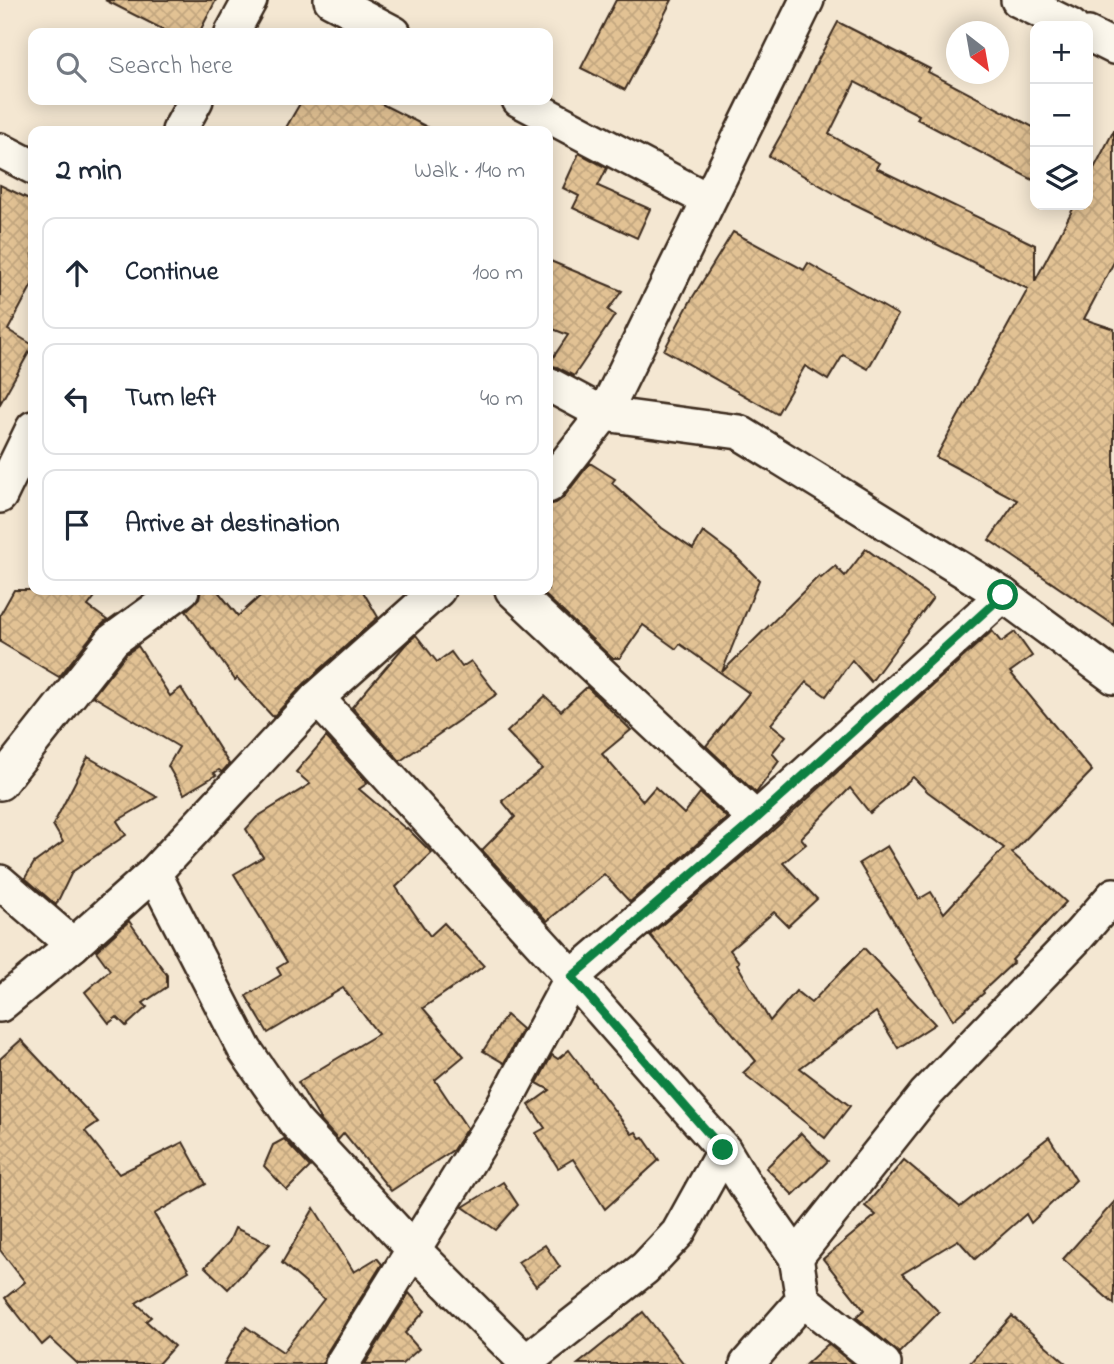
<!DOCTYPE html>
<meta charset="utf-8">
<style>
body{margin:0;font-family:"Indie Flower",sans-serif;background:#f2f2f3;color:#1f2937}
.controls{position:absolute;right:21px;top:21px;display:grid;overflow:hidden;border-radius:14px;box-shadow:0 4px 18px #0003}
.controls button{width:63px;height:63px;display:grid;place-items:center;padding:0;border:0;border-bottom:2px solid #e0e1e3;background:#fff;color:#1f2937;font:35px sans-serif}
.compass{position:absolute;left:946px;top:21px;width:63px;height:63px;border-radius:50%;background:#fff;box-shadow:0 4px 18px #0003;rotate:149deg}
.stop{position:absolute;width:21px;height:21px;margin:-16px;border:5px solid #0b8043;border-radius:50%;background:#fff}
.stop.end{background:#0b8043;border-color:#fff;box-shadow:0 2px 7px #0008}
.list{margin:0;padding:0;list-style:none}
h2{display:flex;justify-content:space-between;align-items:center;height:91px;margin:0;padding:0 28px;font-size:30px}
h2 small{font-size:23px;font-weight:400;color:#747a83}
.list li{display:grid;grid-template-columns:46px 1fr auto;gap:21px;align-items:center;box-sizing:border-box;height:112px;margin:0 14px 14px;padding:0 14px;border:2px solid #e0e1e3;border-radius:14px}
.list b{display:block;font-size:26px;white-space:nowrap}
.list em{font-size:23px;font-style:normal;color:#747a83}
.icon{flex:none;width:38px;height:38px;fill:none;stroke:currentColor;stroke-width:2;stroke-linecap:round;stroke-linejoin:round}
.map{position:relative;flex:none;width:1114px;height:1364px;overflow:hidden}
.search{position:absolute;background:#fff;box-shadow:0 4px 18px #0003;left:28px;top:28px;width:525px;height:77px;display:flex;align-items:center;gap:18px;box-sizing:border-box;padding:0 24px;border-radius:14px;color:#747a83;font-size:26px}
.panel{position:absolute;background:#fff;box-shadow:0 4px 18px #0003;left:28px;top:126px;width:525px;height:469px;border-radius:14px}
.map>svg:first-child{display:block}
.building{fill:url(#building-cross-hatch);stroke:#3b2a1e;stroke-width:2}
.lines{fill:none;stroke-linecap:round;stroke-linejoin:round}
.street-casing{stroke:#3b2a1e;stroke-width:38}
.street{stroke:#fbf7ec;stroke-width:33}
.route{stroke:#0b8043;stroke-width:9}
</style>
<div class="map">
<svg width="1114" height="1364" viewBox="0 0 1114 1364">
<defs>
<pattern id="building-cross-hatch" width="8" height="8" patternUnits="userSpaceOnUse" patternTransform="scale(1.75)"><rect width="8" height="8" fill="#e2c294"/><path d="M0 0l8 8M0 8l8-8" fill="none" stroke="#c3a77f"/></pattern>
</defs>
<rect width="100%" height="100%" fill="#f4e7d2"/>
<filter id="ink" filterUnits="userSpaceOnUse"><feTurbulence type="fractalNoise" baseFrequency=".0143" numOctaves="2"/><feDisplacementMap in="SourceGraphic" scale="14" xChannelSelector="R" yChannelSelector="G"/><feConvolveMatrix kernelMatrix="1 2 1 2 8 2 1 2 1" color-interpolation-filters="sRGB"/></filter>
<g filter="url(#ink)">
<g class="building">
<polygon points="105,0 216,0 199,33 170,33"/>
<polygon points="616,0 672,0 625,90 581,68"/>
<polygon points="838,22 930,69 928,72 1035,128 1035,181 917,119 919,115 855,82 829,134 879,163 876,168 1035,245 1035,281 1075,205 1088,205 1088,180 1114,130 1114,262 1084,319 1114,329 1114,625 989,540 1017,500 936,457 1028,289 846,200 769,156 791,117 817,62"/>
<polygon points="302,100 374,100 435,131 284,131"/>
<polygon points="579,153 607,168 598,186 650,209 637,238 573,208 579,196 563,188"/>
<polygon points="0,185 33,201 33,283 8,330 33,345 0,404"/>
<polygon points="733,232 804,270 808,263 898,315 868,369 843,355 828,380 805,366 777,414 664,350 691,300"/>
<polygon points="548,260 622,291 608,310 615,315 574,376 557,367 548,365 568,335 548,327"/>
<polygon points="590,463 615,479 612,483 662,528 693,549 703,532 735,556 759,580 722,672 819,576 821,578 835,566 845,576 866,549 933,598 871,682 852,660 826,696 806,682 771,724 786,736 772,753 779,761 756,793 706,746 749,693 680,644 676,649 643,625 620,658 612,658 543,593 548,590 548,505 556,503 563,498"/>
<polygon points="14,590 100,590 88,606 107,620 98,628 59,677 0,642 0,615"/>
<polygon points="201,590 217,590 238,616 267,590 362,590 378,617 304,684 273,717 237,678 235,680 186,611 199,598"/>
<polygon points="992,631 1001,642 1015,632 1032,656 1010,672 1092,771 1012,853 1066,902 1012,960 1014,962 983,991 984,993 953,1020 859,863 887,846 919,899 931,892 944,913 1004,848 928,792 913,777 870,813 850,788 801,838 806,844 783,863 817,899 788,926 774,912 730,950 739,962 737,964 770,1021 796,991 811,1003 864,948 935,1024 898,1048 876,1012 800,1068 850,1106 825,1138 743,1073 756,1061 650,935 769,834"/>
<polygon points="416,635 437,662 451,652 462,667 471,661 497,694 400,761 352,707 406,644"/>
<polygon points="138,646 170,696 181,688 229,764 222,772 219,770 214,773 216,775 184,794 168,766 179,747 93,696 126,654"/>
<polygon points="587,687 631,730 602,754 643,801 655,787 684,814 700,793 727,818 630,902 604,874 547,921 482,850 515,817 502,801 542,769 507,732 545,696 561,711"/>
<polygon points="326,737 368,783 359,789 406,829 407,828 432,853 396,887 430,936 444,923 484,966 423,1008 464,1056 435,1080 467,1128 453,1150 391,1191 344,1133 338,1140 319,1119 320,1119 298,1082 378,1034 343,988 268,1033 246,996 281,975 277,968 287,962 234,874 263,857 246,829 257,817 310,784 296,772"/>
<polygon points="88,757 157,797 117,821 126,835 72,872 56,905 25,878 34,863 63,842 53,825"/>
<polygon points="129,921 167,975 167,987 143,1003 147,1007 126,1026 117,1017 109,1023 85,992 110,970 96,951"/>
<polygon points="506,1015 522,1029 504,1063 483,1051"/>
<polygon points="21,1040 98,1122 85,1131 119,1174 183,1142 206,1184 154,1214 189,1271 136,1303 151,1317 146,1321 174,1346 158,1364 78,1364 50,1338 42,1345 5,1298 25,1282 0,1250 0,1059"/>
<polygon points="569,1050 632,1134 636,1132 640,1138 643,1137 659,1160 605,1209 573,1159 558,1168 536,1133 545,1128 529,1105 550,1090 537,1083 552,1055 558,1059"/>
<polygon points="801,1133 828,1161 793,1195 766,1168"/>
<polygon points="1049,1137 1076,1180 1031,1223 1026,1214 975,1259 958,1240 902,1274 939,1312 899,1353 856,1317 864,1310 823,1259 876,1215 865,1206 904,1160 960,1207"/>
<polygon points="284,1139 310,1167 287,1190 264,1166 273,1145"/>
<polygon points="503,1182 518,1205 496,1230 463,1207"/>
<polygon points="1114,1202 1114,1304 1063,1259"/>
<polygon points="314,1208 354,1272 377,1258 382,1264 326,1354 323,1364 224,1364 246,1327 283,1352 324,1299 282,1263"/>
<polygon points="235,1228 270,1244 228,1289 205,1267 229,1242"/>
<polygon points="545,1245 560,1267 536,1286 518,1262"/>
<polygon points="409,1293 425,1311 405,1333 419,1349 402,1364 365,1364"/>
<polygon points="643,1312 684,1364 578,1364"/>
<polygon points="1012,1316 1067,1364 969,1364"/>
<polygon points="828,1344 853,1364 806,1364"/>
</g>
<g class="lines">
<g class="street-casing">
<g id="street">
<polyline points="331,0 394,33"/>
<polyline points="1018,0 1071,26"/>
<polyline points="232,33 250,0"/>
<polyline points="1088,34 1114,47"/>
<polyline points="519,100 708,200"/>
<polyline points="179,131 196,100"/>
<polyline points="0,150 33,167"/>
<polyline points="548,384 604,414 807,0"/>
<polyline points="548,486 604,414 739,432 1003,595 1114,677"/>
<polyline points="0,496 33,428"/>
<polyline points="512,590 756,819"/>
<polyline points="317,698 572,977 724,1150 744,1183 796,1257 803,1300 884,1364"/>
<polyline points="0,783 113,640 182,590"/>
<polyline points="154,873 245,1050 295,1122 414,1250 526,1362"/>
<polyline points="0,882 73,945"/>
<polyline points="0,1005 73,945 154,873 317,698 438,590"/>
<polyline points="796,1257 925,1095 1079,935 1114,895"/>
<polyline points="342,1364 500,1111 572,977 756,819 1003,595"/>
<polyline points="523,1364 645,1268 678,1233 724,1150"/>
<polyline points="747,1364 803,1300"/>
</g>
</g>
<use href="#street" class="street"/>
</g>
</g>
<g class="lines" filter="url(#ink)">
<polyline class="route" points="723,1150 572,977 756,819 1003,595"/>
</g>
</svg>
<div class="controls">
<button>+</button>
<button>−</button>
<button><svg class="icon" aria-label="layers" viewBox="0 0 24 24"><path d="M12 4l9 5-9 5-9-5zM3 14l9 5 9-5"/></svg></button>
</div>
<svg class="compass" viewBox="-18 -18 36 36"><path d="M0-13l5 13h-10z" fill="#e53935"/><path d="M0 13l5-13h-10z" fill="#747a83"/></svg>
<div class="stop" style="left:1003px;top:595px"></div>
<div class="stop end" style="left:723px;top:1150px"></div>
<div class="search"><svg class="icon" aria-label="search" viewBox="0 0 24 24"><circle cx="10" cy="10" r="6"/><path d="M15 15l6 6"/></svg>Search here</div>
<section class="panel">
<h2>2 min<small>Walk · 140 m</small></h2>
<ul class="list">
<li><svg class="icon" aria-label="ahead" viewBox="0 0 24 24"><path d="M12 20V5M6 11l6-6 6 6"/></svg><div><b>Continue</b></div><em>100 m</em></li>
<li><svg class="icon" aria-label="left" viewBox="0 0 24 24"><path d="M17 20v-9H6M10 6l-5 5 5 5"/></svg><div><b>Turn left</b></div><em>40 m</em></li>
<li><svg class="icon" aria-label="arrive" viewBox="0 0 24 24"><path d="M6 21V4h12l-3 4 3 4H6"/></svg><div><b>Arrive at destination</b></div></li>
</ul>
</section>
</div>
